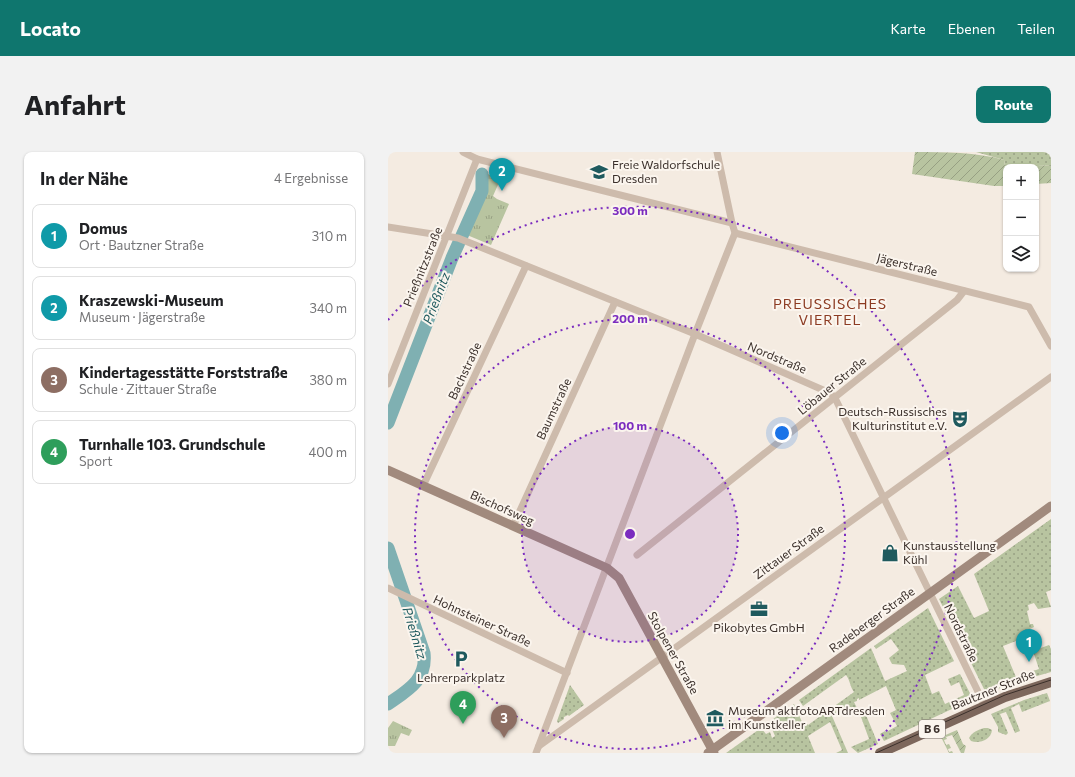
<!DOCTYPE html>
<html lang="de">
<meta charset="utf-8">
<style>
body{margin:0;font-family:Commissioner,sans-serif;background:#f2f2f2;color:#202124}
.controls{position:absolute;right:12px;top:12px;display:grid;overflow:hidden;border-radius:8px;box-shadow:0 1px 3px #0004}
.controls button{width:36px;height:36px;display:grid;place-items:center;padding:0;border:0;border-bottom:1px solid #e0e0e0;background:#fff;color:#202124;font:20px sans-serif}
.you{position:absolute;left:394px;top:281px;width:14px;height:14px;margin:-10px;border:3px solid #fff;border-radius:50%;background:#1a73e8;box-shadow:0 0 0 6px #1a73e833}
.badge{display:grid;place-items:center;width:26px;height:26px;border-radius:50%;background:#0f766e;color:#fff;font-size:13px;font-weight:700}
.pin{position:absolute;translate:-50% -33px;filter:drop-shadow(0 1px 2px #0008)}
.pin::after{content:'';position:absolute;top:21px;width:14px;height:12px;background:inherit;clip-path:polygon(0 0,100% 0,50% 100%)}
.list{margin:0;padding:0;list-style:none}
h2{display:flex;justify-content:space-between;align-items:center;height:52px;margin:0;padding:0 16px;font-size:17px}
h2 small{font-size:13px;font-weight:400;color:#757577}
.list li{display:grid;grid-template-columns:26px 1fr auto;gap:12px;align-items:center;box-sizing:border-box;height:64px;margin:0 8px 8px;padding:0 8px;border:1px solid #e0e0e0;border-radius:8px}
.list b{display:block;font-size:15px;white-space:nowrap}
.list p{margin:0;font-size:13px;white-space:nowrap;color:#757577}
.list em{font-size:13px;font-style:normal;color:#757577}
.icon{flex:none;width:22px;height:22px;fill:none;stroke:currentColor;stroke-width:2;stroke-linecap:round;stroke-linejoin:round}
.map{position:relative;flex:none;width:663px;height:601px;overflow:hidden;border-radius:8px}
header{display:flex;align-items:center;gap:24px;box-sizing:border-box;height:56px;padding:0 20px;background:#0f766e;color:#fff}
header strong{font-size:19px}
nav{display:flex;gap:22px;margin-inline-start:auto;font-size:14px}
.intro{display:flex;align-items:center;justify-content:space-between;box-sizing:border-box;height:96px;padding:0 24px}
h1{margin:0;font-size:28px}
.button{padding:10px 18px;border-radius:8px;background:#0f766e;color:#fff;font-size:14px;font-weight:700}
main{display:flex;gap:24px;padding:0 24px}
aside{flex:1;background:#fff;border-radius:8px;box-shadow:0 1px 3px #0004}
.map>svg:first-child{display:block}
.grass{fill:url(#grass-dots)}
.park{fill:url(#park-tufts)}
.garden{fill:url(#garden-furrows)}
.lines{fill:none;stroke-linecap:round;stroke-linejoin:round}
.river{stroke:#7fb0b2;stroke-width:13}
.street{stroke:#cdbbac;stroke-width:7}
.secondary{stroke:#a18a7d;stroke-width:9}
.primary{stroke:#7d675c;stroke-width:10}
.tram{stroke:#3b302b;stroke-width:1}
.ring{fill:none;stroke:#7b2cbf;stroke-width:2;stroke-dasharray:2 4}
.labels{text-anchor:middle;stroke-width:4;stroke-linejoin:round;paint-order:stroke}
.shield{fill:#fbf5ee;stroke:#756b66;stroke-width:1}
.shield-label{font-size:11px;font-weight:bold;fill:#3b302b}
.poi-label{font-size:12px;fill:#3b302b;stroke:#fbf5ee;text-anchor:start}
.street-label{font-size:12px;fill:#3b302b;stroke:#fbf5ee}
.water-label{font-size:13px;font-style:italic;fill:#1f5a5e;stroke:#fbf5ee}
.quarter-label{font-size:14px;letter-spacing:1px;fill:#8c3b22;stroke:#fbf5ee}
.centre{fill:#7b2cbf;stroke:#fbf5ee;stroke-width:2}
.ring-label{font-size:12px;text-anchor:middle;font-weight:bold;fill:#7b2cbf;stroke:#fbf5ee;stroke-width:4;stroke-linejoin:round;paint-order:stroke}
</style>
<header>
<strong>Locato</strong>
<nav><a>Karte</a><a>Ebenen</a><a>Teilen</a></nav>
</header>
<div class="intro"><h1>Anfahrt</h1><a class="button">Route</a></div>
<main>
<aside>
<h2>In der Nähe<small>4 Ergebnisse</small></h2>
<ul class="list">
<li><span class="badge" style="background:#0f9aa8">1</span><div><b>Domus</b><p>Ort · Bautzner Straße</p></div><em>310 m</em></li>
<li><span class="badge" style="background:#0f9aa8">2</span><div><b>Kraszewski-Museum</b><p>Museum · Jägerstraße</p></div><em>340 m</em></li>
<li><span class="badge" style="background:#8d6e63">3</span><div><b>Kindertagesstätte Forststraße</b><p>Schule · Zittauer Straße</p></div><em>380 m</em></li>
<li><span class="badge" style="background:#2e9e5b">4</span><div><b>Turnhalle 103. Grundschule</b><p>Sport</p></div><em>400 m</em></li>
</ul>
</aside>
<div class="map">
<svg width="663" height="601" viewBox="0 0 663 601">
<defs>
<pattern id="grass-dots" width="8" height="8" patternUnits="userSpaceOnUse"><rect width="8" height="8" fill="#b8c4a0"/><path d="M2 2h.1M6 6h.1" fill="none" stroke="#97a083" stroke-width="1.8" stroke-linecap="round"/></pattern>
<pattern id="park-tufts" width="24" height="20" patternUnits="userSpaceOnUse"><rect width="24" height="20" fill="#b8c4a0"/><path d="M3 7l-1-3M5 7V3M7 7l1-3M15 17l-1-3M17 17v-4M19 17l1-3" fill="none" stroke="#97a083"/></pattern>
<pattern id="garden-furrows" width="10" height="10" patternUnits="userSpaceOnUse"><rect width="10" height="10" fill="#b8c4a0"/><path d="M-1 1l2-2M0 10L10 0M9 11l2-2" fill="none" stroke="#97a083"/></pattern>
</defs>
<rect width="100%" height="100%" fill="#f4ebe1"/>
<g class="grass">
<polygon points="588,0 663,0 663,14 637,12 636,15 617,14 616,8"/>
<polygon points="663,367 663,438 658,440 663,455 650,457 646,451 640,453 641,458 639,459 642,472 645,472 646,475 642,477 644,483 636,486 640,496 646,494 645,491 647,490 650,497 661,493 663,497 663,520 635,528 633,523 651,517 645,499 635,502 628,489 615,494 630,530 598,541 551,447 570,434 586,466 601,459 586,422"/>
<path d="M540,456l26,53 -29,14 7,19 7,-3 6,13 19,-9 -5,-13 -8,4 -3,-7 12,-5 12,23 -1,3 -87,41 -4,-7 5,-3 1,1 11,-6 -7,-13 6,-3 -10,-24 -27,14v-2l-2,1v2l-3,1 3,6 -7,3 -2,-3 -16,8 16,37h-12l6,-3 -12,-28 -22,14 7,17h-89l35,-25 5,6 4,-2 2,6 3,-2 -6,-14 25,-18 8,18 3,-1 3,4 46,-33c-4,-5 -4,-12 -8,-17l-43,31 -4,-6 72,-52 14,33 22,-10 -3,-6 -12,-1 -3,-6 10,-8 -8,-11 -15,10 -2,-3z"/>
<polygon points="182,533 196,553 181,564 180,563 176,565 176,567 170,571 169,569"/>
<polygon points="659,541 662,549 634,560 631,552 623,556 632,579 627,581 618,560 612,562 620,581 618,583 610,580 610,575 603,562 636,548"/>
<polygon points="478,563 490,592 470,601 463,595 481,587 473,565"/>
<path d="M596,576h4l4,2c-1,10 -13,14 -21,11l-2,-3c3,-6 9,-8 15,-10z"/>
</g>
<g class="park">
<polygon points="97,20 102,23 113,26 105,44 109,47 121,52 103,93 79,83 97,39 96,21"/>
<polygon points="5,569 24,578 21,584 13,581 7,594 0,594 0,576"/>
</g>
<g class="garden">
<path d="M527,0c29,0 62,0 89,8l1,6 6,1h-5v19h-12l-82,-12z"/>
<polygon points="637,12 663,14 663,31 648,32 648,15 636,15"/>
<polygon points="569,578 575,592 578,594 576,601 573,601 564,583 558,585 559,587 556,588 558,593 561,592 563,596 560,597 561,600 564,599 565,601 561,601 553,585"/>
</g>
<g class="lines">
<g class="river">
<polyline points="0,271 64,106 94,39 94,22"/>
<path d="M0,396l36,105c3,27 -16,37 -36,51"/>
</g>
<g class="street">
<polyline points="75,0 89,7 344,71"/>
<polyline points="0,75 70,86 307,182 442,241 447,246 597,554"/>
<polyline points="347,81 641,155 663,194"/>
<polyline points="0,232 89,7"/>
<polyline points="35,334 138,114"/>
<polyline points="125,374 227,150"/>
<polyline points="249,403 569,148 576,139"/>
<polyline points="0,436 179,521"/>
<polyline points="151,594 663,225"/>
<polyline points="148,601 307,182 347,81 344,71 329,0"/>
</g>
<g class="secondary">
<polyline points="0,318 219,416 231,426 326,601"/>
<polyline points="320,601 663,354"/>
</g>
<polyline class="primary" points="492,601 617,545 663,530"/>
<polyline class="tram" points="488,601 617,543 663,528"/>
</g>
<circle cx="242" cy="382" r="108" fill="#7b2cbf" fill-opacity=".12"/>
<g class="ring">
<circle cx="242" cy="382" r="108"/>
<circle cx="242" cy="382" r="215"/>
<path d="M0 168A323 323 0 1 1 480 600"/>
</g>
<defs>
<g id="school-bare" transform="scale(1.38)"><path d="M0-5L7-2L0 1L-7-2ZM-4 1L0 2.5L4 1V4Q0 6-4 4Z" fill="#1f5a5e" stroke="#fbf5ee" stroke-width="2.5" paint-order="stroke"/></g>
<g id="theatre-bare" transform="scale(1.38)"><path d="M-5-5.5Q0-4 5-5.5V0Q5 5 0 6Q-5 5-5 0ZM-3.3-2.5H-1v1.5H-3.3ZM1-2.5H3.3v1.5H1ZM-2.8 1Q0 5.5 2.8 1Z" fill="#1f5a5e" stroke="#fbf5ee" stroke-width="2.5" paint-order="stroke"/></g>
<g id="shop-bare" transform="scale(1.38)"><path d="M-5-2.5h2.3a2.7 3.5 0 0 1 5.4 0H5L5.5 6h-11ZM-1.5-2.5h3a1.5 2.3 0 0 0-3 0Z" fill="#1f5a5e" stroke="#fbf5ee" stroke-width="2.5" paint-order="stroke"/></g>
<g id="office-bare" transform="scale(1.38)"><path d="M-6-3h4V-5.5h4V-3h4V5H-6ZM-1-4.5V-3h2v-1.5ZM-6 0V1H6V0Z" fill="#1f5a5e" stroke="#fbf5ee" stroke-width="2.5" paint-order="stroke"/></g>
<g id="parking-bare" transform="scale(1.38)"><path d="M-3.5-5.5H1a3.5 3.5 0 0 1 0 7H-1V5.5H-3.5ZM-1-3.4V-.6H.8a1.4 1.4 0 0 0 0-2.8Z" fill="#1f5a5e" stroke="#fbf5ee" stroke-width="2.5" paint-order="stroke"/></g>
<g id="museum-bare" transform="scale(1.38)"><path d="M0-6L6-3V-2H-6V-3ZM-5-1h2V3h-2ZM-1-1h2V3h-2ZM3-1h2V3H3ZM-6 4H6V6H-6Z" fill="#1f5a5e" stroke="#fbf5ee" stroke-width="2.5" paint-order="stroke"/></g>
</defs>
<g fill-rule="evenodd">
<use href="#school-bare" x="211" y="20"/>
<use href="#theatre-bare" x="572" y="267"/>
<use href="#shop-bare" x="502" y="401"/>
<use href="#office-bare" x="371" y="457"/>
<use href="#parking-bare" x="73" y="507"/>
<use href="#museum-bare" x="327" y="566"/>
</g>
<g class="labels">
<rect class="shield" x="531" y="568" width="26" height="18" rx="3"/>
<g class="shield-label">
<text x="544" y="581">B 6</text>
</g>
<g class="poi-label">
<text x="224" y="17">Freie Waldorfschule<tspan x="224" dy="14">Dresden</tspan></text>
<text x="559" y="264" text-anchor="end">Deutsch-Russisches<tspan x="559" dy="14">Kulturinstitut e.V.</tspan></text>
<text x="515" y="398">Kunstausstellung<tspan x="515" dy="14">Kühl</tspan></text>
<text x="371" y="480" text-anchor="middle">Pikobytes GmbH</text>
<text x="73" y="530" text-anchor="middle">Lehrerparkplatz</text>
<text x="340" y="563">Museum aktfotoARTdresden<tspan x="340" dy="14">im Kunstkeller</tspan></text>
</g>
<g class="street-label">
<text transform="translate(519 113) rotate(14)" y="4">Jägerstraße</text>
<text transform="translate(35 115) rotate(-68)" y="4">Prießnitzstraße</text>
<text transform="translate(389 206) rotate(23)" y="4">Nordstraße</text>
<text transform="translate(77 219) rotate(-65)" y="4">Bachstraße</text>
<text transform="translate(444 234) rotate(-39)" y="4">Löbauer Straße</text>
<text transform="translate(166 257) rotate(-65)" y="4">Baumstraße</text>
<text transform="translate(114 356) rotate(24)" y="4">Bischofsweg</text>
<text transform="translate(401 400) rotate(-36)" y="4">Zittauer Straße</text>
<text transform="translate(484 468) rotate(-36)" y="4">Radeberger Straße</text>
<text transform="translate(94 469) rotate(25)" y="4">Hohnsteiner Straße</text>
<text transform="translate(573 481) rotate(64)" y="4">Nordstraße</text>
<text transform="translate(285 501) rotate(61)" y="4">Stolpener Straße</text>
<text transform="translate(605 538) rotate(-22)" y="4">Bautzner Straße</text>
</g>
<g class="water-label">
<text transform="translate(48 146) rotate(-69)" y="5">Prießnitz</text>
<text transform="translate(27 481) rotate(73)" y="5">Prießnitz</text>
</g>
<g class="quarter-label">
<text x="442" y="157">PREUSSISCHES<tspan x="442" dy="16">VIERTEL</tspan></text>
</g>
</g>
<circle cx="242" cy="382" r="6" class="centre"/>
<g class="ring-label">
<text x="242" y="63">300 m</text>
<text x="242" y="171">200 m</text>
<text x="242" y="278">100 m</text>
</g>
</svg>
<div class="controls">
<button>+</button>
<button>−</button>
<button><svg class="icon" aria-label="layers" viewBox="0 0 24 24"><path d="M12 4l9 5-9 5-9-5zM3 14l9 5 9-5"/></svg></button>
</div>
<div class="you"></div>
<div class="pin badge" style="left:641px;top:510px;background:#0f9aa8">1</div>
<div class="pin badge" style="left:114px;top:39px;background:#0f9aa8">2</div>
<div class="pin badge" style="left:116px;top:586px;background:#8d6e63">3</div>
<div class="pin badge" style="left:75px;top:572px;background:#2e9e5b">4</div>
</div>
</main>
